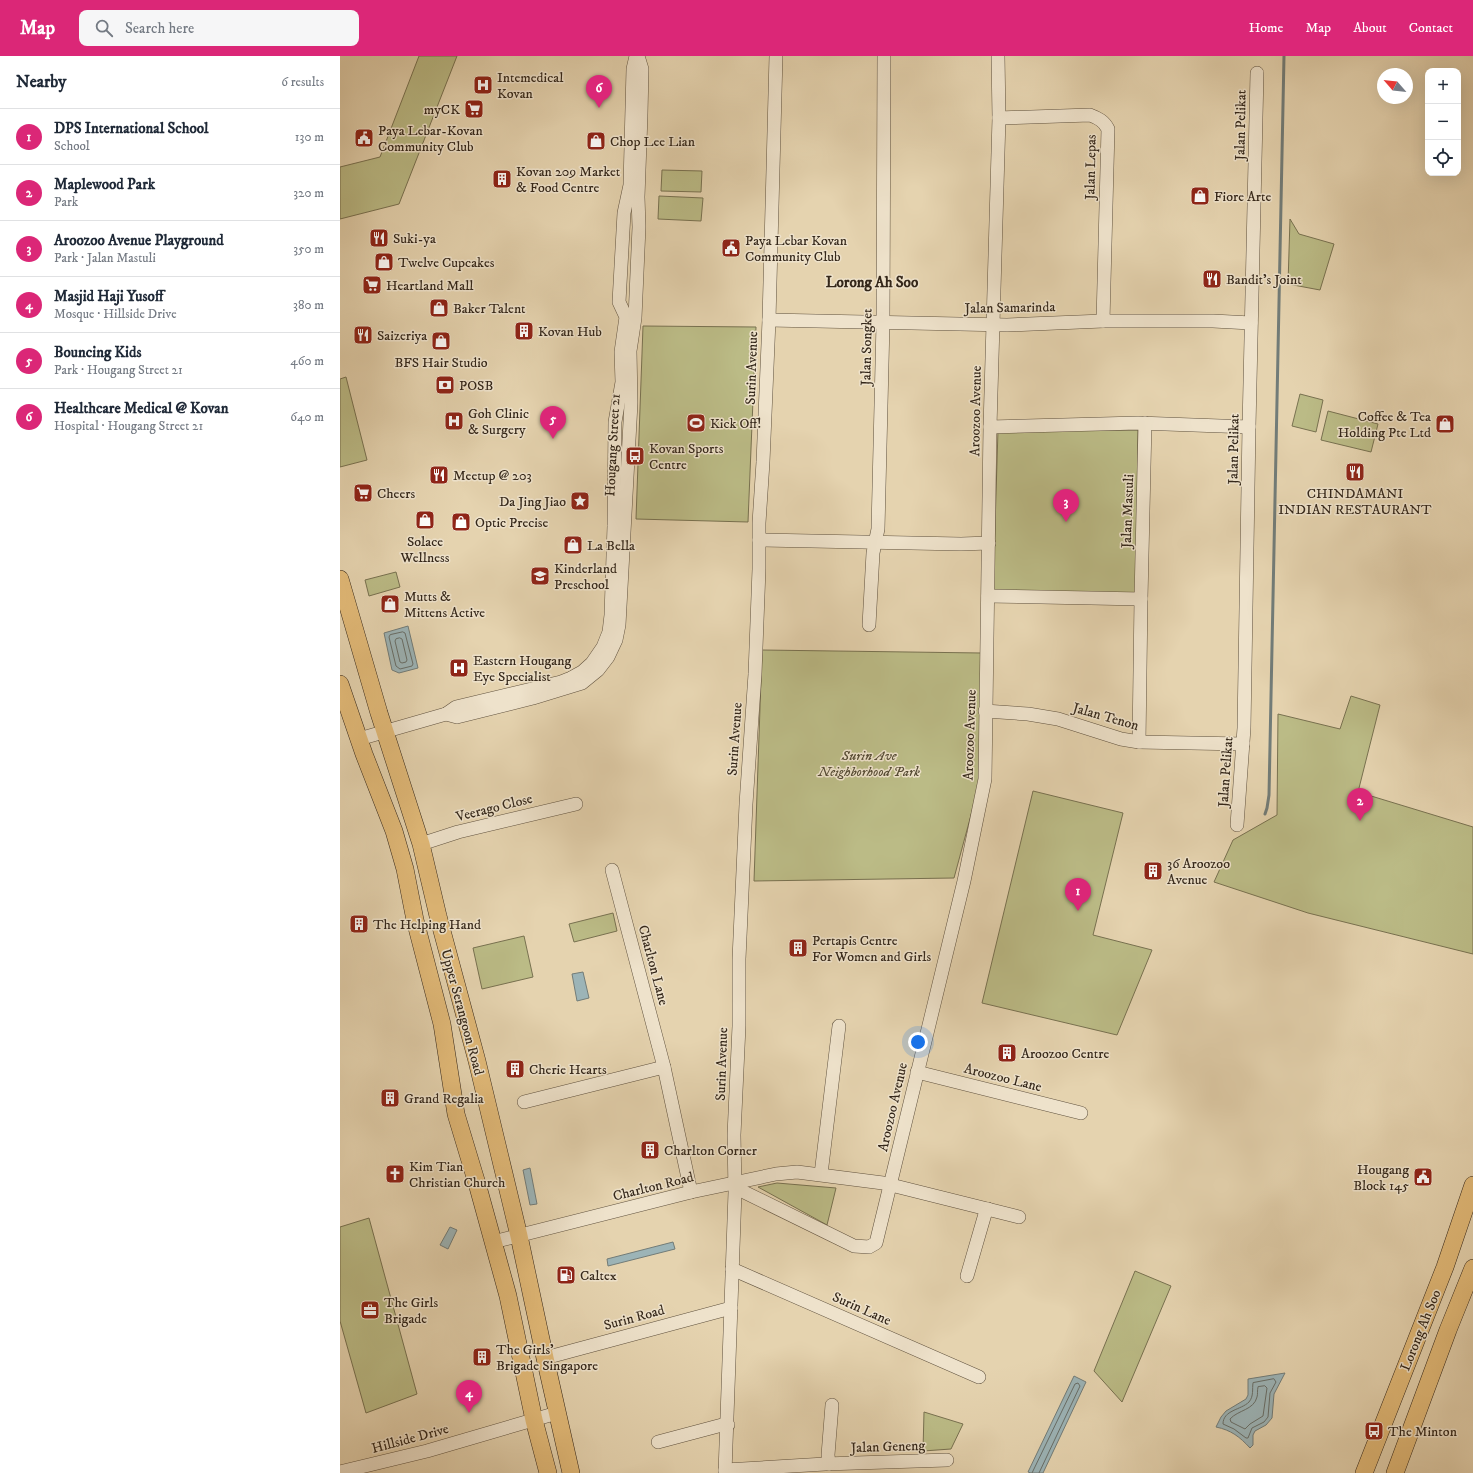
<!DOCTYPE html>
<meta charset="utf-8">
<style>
body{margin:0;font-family:"IM FELL DW Pica",serif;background:#f6f6f7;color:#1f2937}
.controls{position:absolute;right:12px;top:12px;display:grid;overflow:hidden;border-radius:8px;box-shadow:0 4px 16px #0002}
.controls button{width:36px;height:36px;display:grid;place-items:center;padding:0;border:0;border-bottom:1px solid #e0e1e3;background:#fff;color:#1f2937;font:20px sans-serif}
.compass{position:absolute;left:1037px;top:12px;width:36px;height:36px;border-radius:50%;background:#fff;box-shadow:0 4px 16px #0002;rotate:298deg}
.you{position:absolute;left:578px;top:986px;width:14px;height:14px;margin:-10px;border:3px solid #fff;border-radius:50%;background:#1a73e8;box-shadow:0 0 0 6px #1a73e833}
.badge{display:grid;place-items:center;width:26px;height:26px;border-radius:50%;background:#db2777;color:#fff;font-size:13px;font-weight:700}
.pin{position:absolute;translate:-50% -33px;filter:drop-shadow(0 1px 2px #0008)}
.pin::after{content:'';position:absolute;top:21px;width:14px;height:12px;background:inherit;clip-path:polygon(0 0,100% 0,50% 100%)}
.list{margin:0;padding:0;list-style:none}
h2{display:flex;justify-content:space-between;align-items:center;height:52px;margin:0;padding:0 16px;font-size:17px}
h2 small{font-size:13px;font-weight:400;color:#747a83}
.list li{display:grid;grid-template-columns:26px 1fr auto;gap:12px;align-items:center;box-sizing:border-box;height:56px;padding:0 16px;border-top:1px solid #e0e1e3}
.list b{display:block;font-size:15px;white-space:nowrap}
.list p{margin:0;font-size:13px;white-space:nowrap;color:#747a83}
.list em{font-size:13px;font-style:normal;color:#747a83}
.icon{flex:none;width:22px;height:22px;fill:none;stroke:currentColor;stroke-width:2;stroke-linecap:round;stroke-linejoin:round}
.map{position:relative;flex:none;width:1133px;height:1417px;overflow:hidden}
header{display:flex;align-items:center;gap:24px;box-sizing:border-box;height:56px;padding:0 20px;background:#db2777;color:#fff}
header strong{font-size:19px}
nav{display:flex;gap:22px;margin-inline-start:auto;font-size:14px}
.search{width:280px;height:36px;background:#f6f6f7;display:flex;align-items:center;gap:10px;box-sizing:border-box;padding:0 14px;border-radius:8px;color:#747a83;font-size:15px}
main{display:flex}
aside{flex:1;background:#fff}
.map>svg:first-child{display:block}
.green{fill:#bbbb86;stroke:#787150}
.water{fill:#9cb4b7;stroke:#727c78}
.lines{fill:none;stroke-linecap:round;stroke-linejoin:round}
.shore{stroke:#686e68;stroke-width:1}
.stream{stroke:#727c78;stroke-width:3}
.minor-casing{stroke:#60523f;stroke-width:14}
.major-casing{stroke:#34271a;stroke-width:18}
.minor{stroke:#eee2cb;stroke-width:13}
.major{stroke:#e2ba78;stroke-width:17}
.labels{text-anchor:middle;stroke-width:3;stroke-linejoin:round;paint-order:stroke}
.poi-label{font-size:14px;fill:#34271a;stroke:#eee2cb;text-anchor:start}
.street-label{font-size:14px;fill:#34271a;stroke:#eee2cb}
.park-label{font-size:14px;font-style:italic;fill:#564c35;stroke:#eee2cb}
.neighbourhood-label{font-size:15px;font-weight:bold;fill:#34271a;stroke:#eee2cb}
</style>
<header>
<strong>Map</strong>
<div class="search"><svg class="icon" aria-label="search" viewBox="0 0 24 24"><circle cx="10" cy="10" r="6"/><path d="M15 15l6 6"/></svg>Search here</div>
<nav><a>Home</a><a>Map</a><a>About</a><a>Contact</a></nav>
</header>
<main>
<aside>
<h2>Nearby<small>6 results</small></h2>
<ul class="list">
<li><span class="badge">1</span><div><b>DPS International School</b><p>School</p></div><em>130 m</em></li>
<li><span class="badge">2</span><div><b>Maplewood Park</b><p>Park</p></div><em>320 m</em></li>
<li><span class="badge">3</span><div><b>Aroozoo Avenue Playground</b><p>Park · Jalan Mastuli</p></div><em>350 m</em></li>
<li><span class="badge">4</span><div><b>Masjid Haji Yusoff</b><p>Mosque · Hillside Drive</p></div><em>380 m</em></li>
<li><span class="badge">5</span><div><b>Bouncing Kids</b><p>Park · Hougang Street 21</p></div><em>460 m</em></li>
<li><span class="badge">6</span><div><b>Healthcare Medical @ Kovan</b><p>Hospital · Hougang Street 21</p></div><em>640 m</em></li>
</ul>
</aside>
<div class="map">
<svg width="1133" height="1417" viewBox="0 0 1133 1417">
<rect width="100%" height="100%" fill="#e5d3af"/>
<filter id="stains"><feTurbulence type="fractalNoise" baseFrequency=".005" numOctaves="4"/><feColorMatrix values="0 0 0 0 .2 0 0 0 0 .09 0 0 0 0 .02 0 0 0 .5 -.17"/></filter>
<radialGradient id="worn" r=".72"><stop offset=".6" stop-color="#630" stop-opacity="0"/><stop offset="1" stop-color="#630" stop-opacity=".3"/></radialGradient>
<g class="green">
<polygon points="79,0 117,0 59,148 0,163 0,111 40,101"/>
<polygon points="322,114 362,115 361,136 321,135"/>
<polygon points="319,140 363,142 361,165 318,163"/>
<polygon points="950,163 959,178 994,188 980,234 948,228"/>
<polygon points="303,270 416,271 408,466 296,463"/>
<polygon points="6,321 27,404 0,411 0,323"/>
<polygon points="960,338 983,344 976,376 952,370"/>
<polygon points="988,355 1038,368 1031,396 981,384"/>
<polygon points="658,374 798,374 796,537 653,535"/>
<polygon points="56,516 60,531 29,540 25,524"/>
<polygon points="422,594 641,597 641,722 614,822 414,825"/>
<polygon points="1011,640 1040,649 1018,736 1133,771 1133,898 968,857 874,826 893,784 937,759 938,658 1000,673"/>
<polygon points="693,735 783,757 753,879 812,894 777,979 642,947"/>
<polygon points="273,857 277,875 234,886 229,868"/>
<polygon points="184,880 193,921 142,933 133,892"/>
<polygon points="437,1127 496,1132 487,1169 418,1131"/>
<polygon points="29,1162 77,1338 26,1357 0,1265 0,1171"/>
<polygon points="795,1215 831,1230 782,1346 754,1315"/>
<polygon points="584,1356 623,1368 611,1393 583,1395"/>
</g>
<g class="water">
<polygon points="68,570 78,612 59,617 52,614 44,577"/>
<polygon points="243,916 249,942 237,945 232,918"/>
<polygon points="190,1112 197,1148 190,1149 183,1114"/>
<polygon points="110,1171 117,1174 108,1193 100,1189"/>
<polygon points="333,1186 335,1193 268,1210 267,1203"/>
<path d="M945,1317l-11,21 -2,24 -6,7 -11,6 -2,4v10l-3,3c-10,-11 -19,-18 -34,-21l5,-10 5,-6 20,-12 2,-4v-16z"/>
<polygon points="734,1320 746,1326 703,1417 691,1417 688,1416"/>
</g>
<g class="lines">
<g class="shore">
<polygon points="63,576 65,577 73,608 72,610 60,613 56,610 49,581 50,579"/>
<polygon points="60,582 62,583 67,604 66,606 62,607 60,606 55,585 56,583"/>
<path d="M934,1323l2,3 -6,11 -2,24 -4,5 -12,6 -4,10h-2l-12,-9 -11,-5c0,-14 18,-14 26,-22 5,-6 3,-13 4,-19z"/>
<path d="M925,1330l2,2 -4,28 -13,8 -5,5 -14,-7 -1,-3c8,-9 24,-9 27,-22 1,-3 0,-6 1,-10z"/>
<polyline points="692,1417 735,1328 738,1327 740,1330 699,1417"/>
</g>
<polyline class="stream" points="925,758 927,752 929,739 944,0"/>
<g class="minor-casing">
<g id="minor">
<path d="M659,62l91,-3c8,3 14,6 18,14l-5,192"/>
<polyline points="429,264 667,269 763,265 873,265 911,267"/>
<polyline points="650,371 798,367 909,371"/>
<polyline points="419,484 621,488 649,487"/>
<polyline points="648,540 801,543"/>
<polyline points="529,569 533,497 538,473 543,267 544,0"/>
<polyline points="645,655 688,658 718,663 781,683 799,686 903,688"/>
<polyline points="106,658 117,661 193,642 242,627 258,614 268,601 276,584 279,569 291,347 290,295 295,262 299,171 298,141 301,59 302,13 298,0"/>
<polyline points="19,683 106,658 116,651 221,626 231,622 242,616 252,607 263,591 269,576 271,559 274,470 275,366 282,326 281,296 286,261 279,246 284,157 290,129 293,13 296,0"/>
<polyline points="799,686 801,543 805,367"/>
<polyline points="897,769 904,672 909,371 917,17"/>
<polyline points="81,788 118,776 236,748"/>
<polyline points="272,814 324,1011 351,1136"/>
<polyline points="577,1016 741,1057"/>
<polyline points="184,1046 324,1011"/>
<polyline points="481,1118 499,970"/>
<polyline points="394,1126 404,1136 514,1190 529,1191 536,1187 624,825 645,723 650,371 659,62 658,0"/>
<polyline points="153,1186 351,1136 436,1118 457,1116 543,1127 679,1161"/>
<polyline points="392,1213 639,1321"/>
<polyline points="627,1220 645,1158 648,1153"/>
<polyline points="205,1302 391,1252"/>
<polyline points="318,1386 382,1369 388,1369"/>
<polyline points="489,1408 488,1399 492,1349"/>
<polyline points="385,1414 485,1408 607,1404"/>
<polyline points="0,1416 87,1395 217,1357"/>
<polyline points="385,1417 395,1136 394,1079 399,970 399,903 406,748 415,618 419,513 419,467 423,406 429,264 436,0"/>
</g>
</g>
<g class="major-casing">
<g id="major">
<polyline points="0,523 39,657 81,788 98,860 137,1005 179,1180 205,1302 231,1417"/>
<polyline points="0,628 24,698 54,775 65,813 75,864 102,968 116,1058 138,1131 168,1240 194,1364 208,1417"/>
<polyline points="1024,1417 1105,1211 1133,1129"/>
<polyline points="1055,1417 1108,1274 1133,1212"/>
</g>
</g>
<use href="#minor" class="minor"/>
<use href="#major" class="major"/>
</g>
<defs>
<g id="hospital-square" transform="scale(1)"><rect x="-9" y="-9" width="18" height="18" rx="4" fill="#8f2418" stroke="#eee2cb"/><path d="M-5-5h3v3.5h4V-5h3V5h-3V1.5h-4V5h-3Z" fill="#fff"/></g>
<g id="supermarket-square" transform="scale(1)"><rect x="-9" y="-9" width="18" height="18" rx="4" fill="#8f2418" stroke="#eee2cb"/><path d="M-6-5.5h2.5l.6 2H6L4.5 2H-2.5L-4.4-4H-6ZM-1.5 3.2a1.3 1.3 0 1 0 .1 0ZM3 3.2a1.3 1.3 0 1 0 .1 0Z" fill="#fff"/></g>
<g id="civic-square" transform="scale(1)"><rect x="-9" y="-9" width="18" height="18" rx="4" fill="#8f2418" stroke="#eee2cb"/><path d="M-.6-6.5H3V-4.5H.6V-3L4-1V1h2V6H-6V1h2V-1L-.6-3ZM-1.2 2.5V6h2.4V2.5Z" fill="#fff"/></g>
<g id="shop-square" transform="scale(1)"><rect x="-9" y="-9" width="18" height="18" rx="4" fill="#8f2418" stroke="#eee2cb"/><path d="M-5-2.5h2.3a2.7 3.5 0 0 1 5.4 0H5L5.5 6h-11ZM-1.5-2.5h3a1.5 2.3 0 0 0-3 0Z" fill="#fff"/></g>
<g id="building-square" transform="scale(1)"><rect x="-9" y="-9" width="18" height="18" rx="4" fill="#8f2418" stroke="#eee2cb"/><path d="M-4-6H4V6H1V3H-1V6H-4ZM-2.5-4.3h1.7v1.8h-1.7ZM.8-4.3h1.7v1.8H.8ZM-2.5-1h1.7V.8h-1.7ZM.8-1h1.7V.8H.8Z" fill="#fff"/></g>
<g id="restaurant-square" transform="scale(1)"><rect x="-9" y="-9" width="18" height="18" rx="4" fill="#8f2418" stroke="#eee2cb"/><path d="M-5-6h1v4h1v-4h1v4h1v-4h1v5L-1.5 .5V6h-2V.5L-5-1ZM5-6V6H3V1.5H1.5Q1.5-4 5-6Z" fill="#fff"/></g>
<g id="bank-square" transform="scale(1)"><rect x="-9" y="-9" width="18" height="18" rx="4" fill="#8f2418" stroke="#eee2cb"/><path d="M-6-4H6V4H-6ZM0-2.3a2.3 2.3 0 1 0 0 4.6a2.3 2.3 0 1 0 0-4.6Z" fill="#fff"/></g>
<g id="stadium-square" transform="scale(1)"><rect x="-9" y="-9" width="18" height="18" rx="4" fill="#8f2418" stroke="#eee2cb"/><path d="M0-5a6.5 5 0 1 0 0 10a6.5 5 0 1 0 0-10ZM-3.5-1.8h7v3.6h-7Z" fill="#fff"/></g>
<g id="bus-square" transform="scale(1)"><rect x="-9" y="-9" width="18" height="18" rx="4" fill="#8f2418" stroke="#eee2cb"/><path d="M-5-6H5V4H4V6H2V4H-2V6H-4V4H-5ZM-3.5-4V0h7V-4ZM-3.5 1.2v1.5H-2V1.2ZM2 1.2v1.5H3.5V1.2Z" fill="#fff"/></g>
<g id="sight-square" transform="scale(1)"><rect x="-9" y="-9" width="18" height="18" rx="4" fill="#8f2418" stroke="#eee2cb"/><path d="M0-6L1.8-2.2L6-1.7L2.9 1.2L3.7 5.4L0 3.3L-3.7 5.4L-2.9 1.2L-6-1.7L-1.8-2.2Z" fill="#fff"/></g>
<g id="school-square" transform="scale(1)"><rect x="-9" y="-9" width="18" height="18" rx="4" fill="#8f2418" stroke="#eee2cb"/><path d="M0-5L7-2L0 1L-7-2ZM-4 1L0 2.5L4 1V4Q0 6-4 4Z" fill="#fff"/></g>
<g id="church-square" transform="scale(1)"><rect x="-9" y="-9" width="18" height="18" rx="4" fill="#8f2418" stroke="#eee2cb"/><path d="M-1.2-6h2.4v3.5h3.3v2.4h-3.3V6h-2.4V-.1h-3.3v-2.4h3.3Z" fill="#fff"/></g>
<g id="fuel-square" transform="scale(1)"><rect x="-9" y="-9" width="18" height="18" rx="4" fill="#8f2418" stroke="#eee2cb"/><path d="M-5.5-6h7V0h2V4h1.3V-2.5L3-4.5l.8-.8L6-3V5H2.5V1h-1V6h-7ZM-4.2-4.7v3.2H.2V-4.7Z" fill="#fff"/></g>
<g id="office-square" transform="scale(1)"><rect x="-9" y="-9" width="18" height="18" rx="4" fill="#8f2418" stroke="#eee2cb"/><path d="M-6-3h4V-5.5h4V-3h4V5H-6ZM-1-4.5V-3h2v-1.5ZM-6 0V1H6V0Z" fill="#fff"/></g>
</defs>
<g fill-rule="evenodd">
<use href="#hospital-square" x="143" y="29"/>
<use href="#supermarket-square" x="134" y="53"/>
<use href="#civic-square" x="24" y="82"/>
<use href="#shop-square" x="256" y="85"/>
<use href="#building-square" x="162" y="123"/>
<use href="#shop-square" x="860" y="140"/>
<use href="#restaurant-square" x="39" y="182"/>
<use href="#civic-square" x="391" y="192"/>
<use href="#shop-square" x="44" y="206"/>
<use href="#restaurant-square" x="872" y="223"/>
<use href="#supermarket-square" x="32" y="229"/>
<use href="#shop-square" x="99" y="252"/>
<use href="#building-square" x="184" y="275"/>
<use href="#restaurant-square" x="23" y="279"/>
<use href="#shop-square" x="101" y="285"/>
<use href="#bank-square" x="105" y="329"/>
<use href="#hospital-square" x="114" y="365"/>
<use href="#stadium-square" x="356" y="367"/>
<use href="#shop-square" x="1105" y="368"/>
<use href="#bus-square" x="295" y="400"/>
<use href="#restaurant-square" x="1015" y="416"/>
<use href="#restaurant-square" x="99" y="419"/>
<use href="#supermarket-square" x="23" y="437"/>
<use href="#sight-square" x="240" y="445"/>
<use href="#shop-square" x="85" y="464"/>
<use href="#shop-square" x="121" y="466"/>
<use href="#shop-square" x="233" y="489"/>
<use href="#school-square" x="200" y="520"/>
<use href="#shop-square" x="50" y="548"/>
<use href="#hospital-square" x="119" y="612"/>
<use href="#building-square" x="813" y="815"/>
<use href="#building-square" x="19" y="868"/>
<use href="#building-square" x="458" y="892"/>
<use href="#building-square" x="667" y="997"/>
<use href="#building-square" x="175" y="1013"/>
<use href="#building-square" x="50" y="1042"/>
<use href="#building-square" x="310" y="1094"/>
<use href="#church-square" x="55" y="1118"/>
<use href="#civic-square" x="1083" y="1121"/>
<use href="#fuel-square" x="226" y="1219"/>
<use href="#office-square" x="30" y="1254"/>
<use href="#building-square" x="142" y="1301"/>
<use href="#bus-square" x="1034" y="1375"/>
</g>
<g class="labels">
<g class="poi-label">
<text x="157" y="26">Intemedical<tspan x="157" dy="16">Kovan</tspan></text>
<text x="120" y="58" text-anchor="end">myCK</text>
<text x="38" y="79">Paya Lebar-Kovan<tspan x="38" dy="16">Community Club</tspan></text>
<text x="270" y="90">Chop Lee Lian</text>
<text x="176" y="120">Kovan 209 Market<tspan x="176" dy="16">&amp; Food Centre</tspan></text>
<text x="874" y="145">Fiore Arte</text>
<text x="53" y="187">Suki-ya</text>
<text x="405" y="189">Paya Lebar Kovan<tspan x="405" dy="16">Community Club</tspan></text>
<text x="58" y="211">Twelve Cupcakes</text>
<text x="886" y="228">Bandit's Joint</text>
<text x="46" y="234">Heartland Mall</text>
<text x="113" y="257">Baker Talent</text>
<text x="198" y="280">Kovan Hub</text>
<text x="37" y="284">Saizeriya</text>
<text x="101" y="311" text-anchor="middle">BFS Hair Studio</text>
<text x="119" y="334">POSB</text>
<text x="128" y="362">Goh Clinic<tspan x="128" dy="16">&amp; Surgery</tspan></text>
<text x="1091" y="365" text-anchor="end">Coffee &amp; Tea<tspan x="1091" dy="16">Holding Pte Ltd</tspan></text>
<text x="370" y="372">Kick Off!</text>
<text x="309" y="397">Kovan Sports<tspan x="309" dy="16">Centre</tspan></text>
<text x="113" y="424">Meetup @ 203</text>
<text x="37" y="442">Cheers</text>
<text x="1015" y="442" text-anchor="middle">CHINDAMANI<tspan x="1015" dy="16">INDIAN RESTAURANT</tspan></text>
<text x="226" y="450" text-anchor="end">Da Jing Jiao</text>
<text x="135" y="471">Optic Precise</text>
<text x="85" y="490" text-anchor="middle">Solace<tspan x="85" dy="16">Wellness</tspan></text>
<text x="247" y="494">La Bella</text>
<text x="214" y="517">Kinderland<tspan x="214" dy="16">Preschool</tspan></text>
<text x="64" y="545">Mutts &amp;<tspan x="64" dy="16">Mittens Active</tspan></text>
<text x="133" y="609">Eastern Hougang<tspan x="133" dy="16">Eye Specialist</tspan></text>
<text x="827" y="812">36 Aroozoo<tspan x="827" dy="16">Avenue</tspan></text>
<text x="33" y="873">The Helping Hand</text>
<text x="472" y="889">Pertapis Centre<tspan x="472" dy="16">For Women and Girls</tspan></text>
<text x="681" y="1002">Aroozoo Centre</text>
<text x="189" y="1018">Cherie Hearts</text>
<text x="64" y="1047">Grand Regalia</text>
<text x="324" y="1099">Charlton Corner</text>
<text x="69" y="1115">Kim Tian<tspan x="69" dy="16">Christian Church</tspan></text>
<text x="1069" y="1118" text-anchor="end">Hougang<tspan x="1069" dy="16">Block 145</tspan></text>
<text x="240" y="1224">Caltex</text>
<text x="44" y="1251">The Girls<tspan x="44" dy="16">Brigade</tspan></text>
<text x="156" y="1298">The Girls'<tspan x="156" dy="16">Brigade Singapore</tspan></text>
<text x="1048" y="1380">The Minton</text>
</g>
<g class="street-label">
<text transform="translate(900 69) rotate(-89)" y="5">Jalan Pelikat</text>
<text transform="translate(750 111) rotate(-89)" y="5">Jalan Lepas</text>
<text transform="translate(670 251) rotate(-1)" y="5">Jalan Samarinda</text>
<text transform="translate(526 291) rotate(-89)" y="5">Jalan Songket</text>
<text transform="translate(411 312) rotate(-88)" y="5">Surin Avenue</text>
<text transform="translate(635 355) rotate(-89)" y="5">Aroozoo Avenue</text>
<text transform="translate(272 389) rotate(-87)" y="5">Hougang Street 21</text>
<text transform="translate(893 393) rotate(-89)" y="5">Jalan Pelikat</text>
<text transform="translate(787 455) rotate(-88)" y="5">Jalan Mastuli</text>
<text transform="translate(766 660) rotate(16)" y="5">Jalan Tenon</text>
<text transform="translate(629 679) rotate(-88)" y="5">Aroozoo Avenue</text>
<text transform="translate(394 683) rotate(-86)" y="5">Surin Avenue</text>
<text transform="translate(885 716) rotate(-86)" y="5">Jalan Pelikat</text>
<text transform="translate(154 751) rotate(-14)" y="5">Veerago Close</text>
<text transform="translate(314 909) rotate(75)" y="5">Charlton Lane</text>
<text transform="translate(123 956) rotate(75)" y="5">Upper Serangoon Road</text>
<text transform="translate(381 1008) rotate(-88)" y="5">Surin Avenue</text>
<text transform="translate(663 1021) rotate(14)" y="5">Aroozoo Lane</text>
<text transform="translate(552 1051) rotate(-77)" y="5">Aroozoo Avenue</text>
<text transform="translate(313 1130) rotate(-14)" y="5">Charlton Road</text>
<text transform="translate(522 1252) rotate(24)" y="5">Surin Lane</text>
<text transform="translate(294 1261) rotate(-15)" y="5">Surin Road</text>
<text transform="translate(1080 1274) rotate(-68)" y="5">Lorong Ah Soo</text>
<text transform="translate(70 1382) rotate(-15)" y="5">Hillside Drive</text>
<text transform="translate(548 1390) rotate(-2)" y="5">Jalan Geneng</text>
</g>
<g class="park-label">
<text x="529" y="704">Surin Ave<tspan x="529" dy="16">Neighborhood Park</tspan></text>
</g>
<g class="neighbourhood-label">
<text x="532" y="231">Lorong Ah Soo</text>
</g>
</g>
<rect width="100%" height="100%" filter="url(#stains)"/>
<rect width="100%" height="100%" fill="url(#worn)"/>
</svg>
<div class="controls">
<button>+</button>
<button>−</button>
<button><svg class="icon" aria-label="locate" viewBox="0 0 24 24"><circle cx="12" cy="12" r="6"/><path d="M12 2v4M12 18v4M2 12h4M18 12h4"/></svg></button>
</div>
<svg class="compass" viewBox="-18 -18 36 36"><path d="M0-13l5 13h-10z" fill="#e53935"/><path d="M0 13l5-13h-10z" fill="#747a83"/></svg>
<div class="you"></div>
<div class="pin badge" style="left:738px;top:855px">1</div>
<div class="pin badge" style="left:1020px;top:765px">2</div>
<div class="pin badge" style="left:726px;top:466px">3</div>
<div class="pin badge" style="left:129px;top:1357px">4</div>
<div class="pin badge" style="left:213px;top:383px">5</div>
<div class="pin badge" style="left:259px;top:52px">6</div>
</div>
</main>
